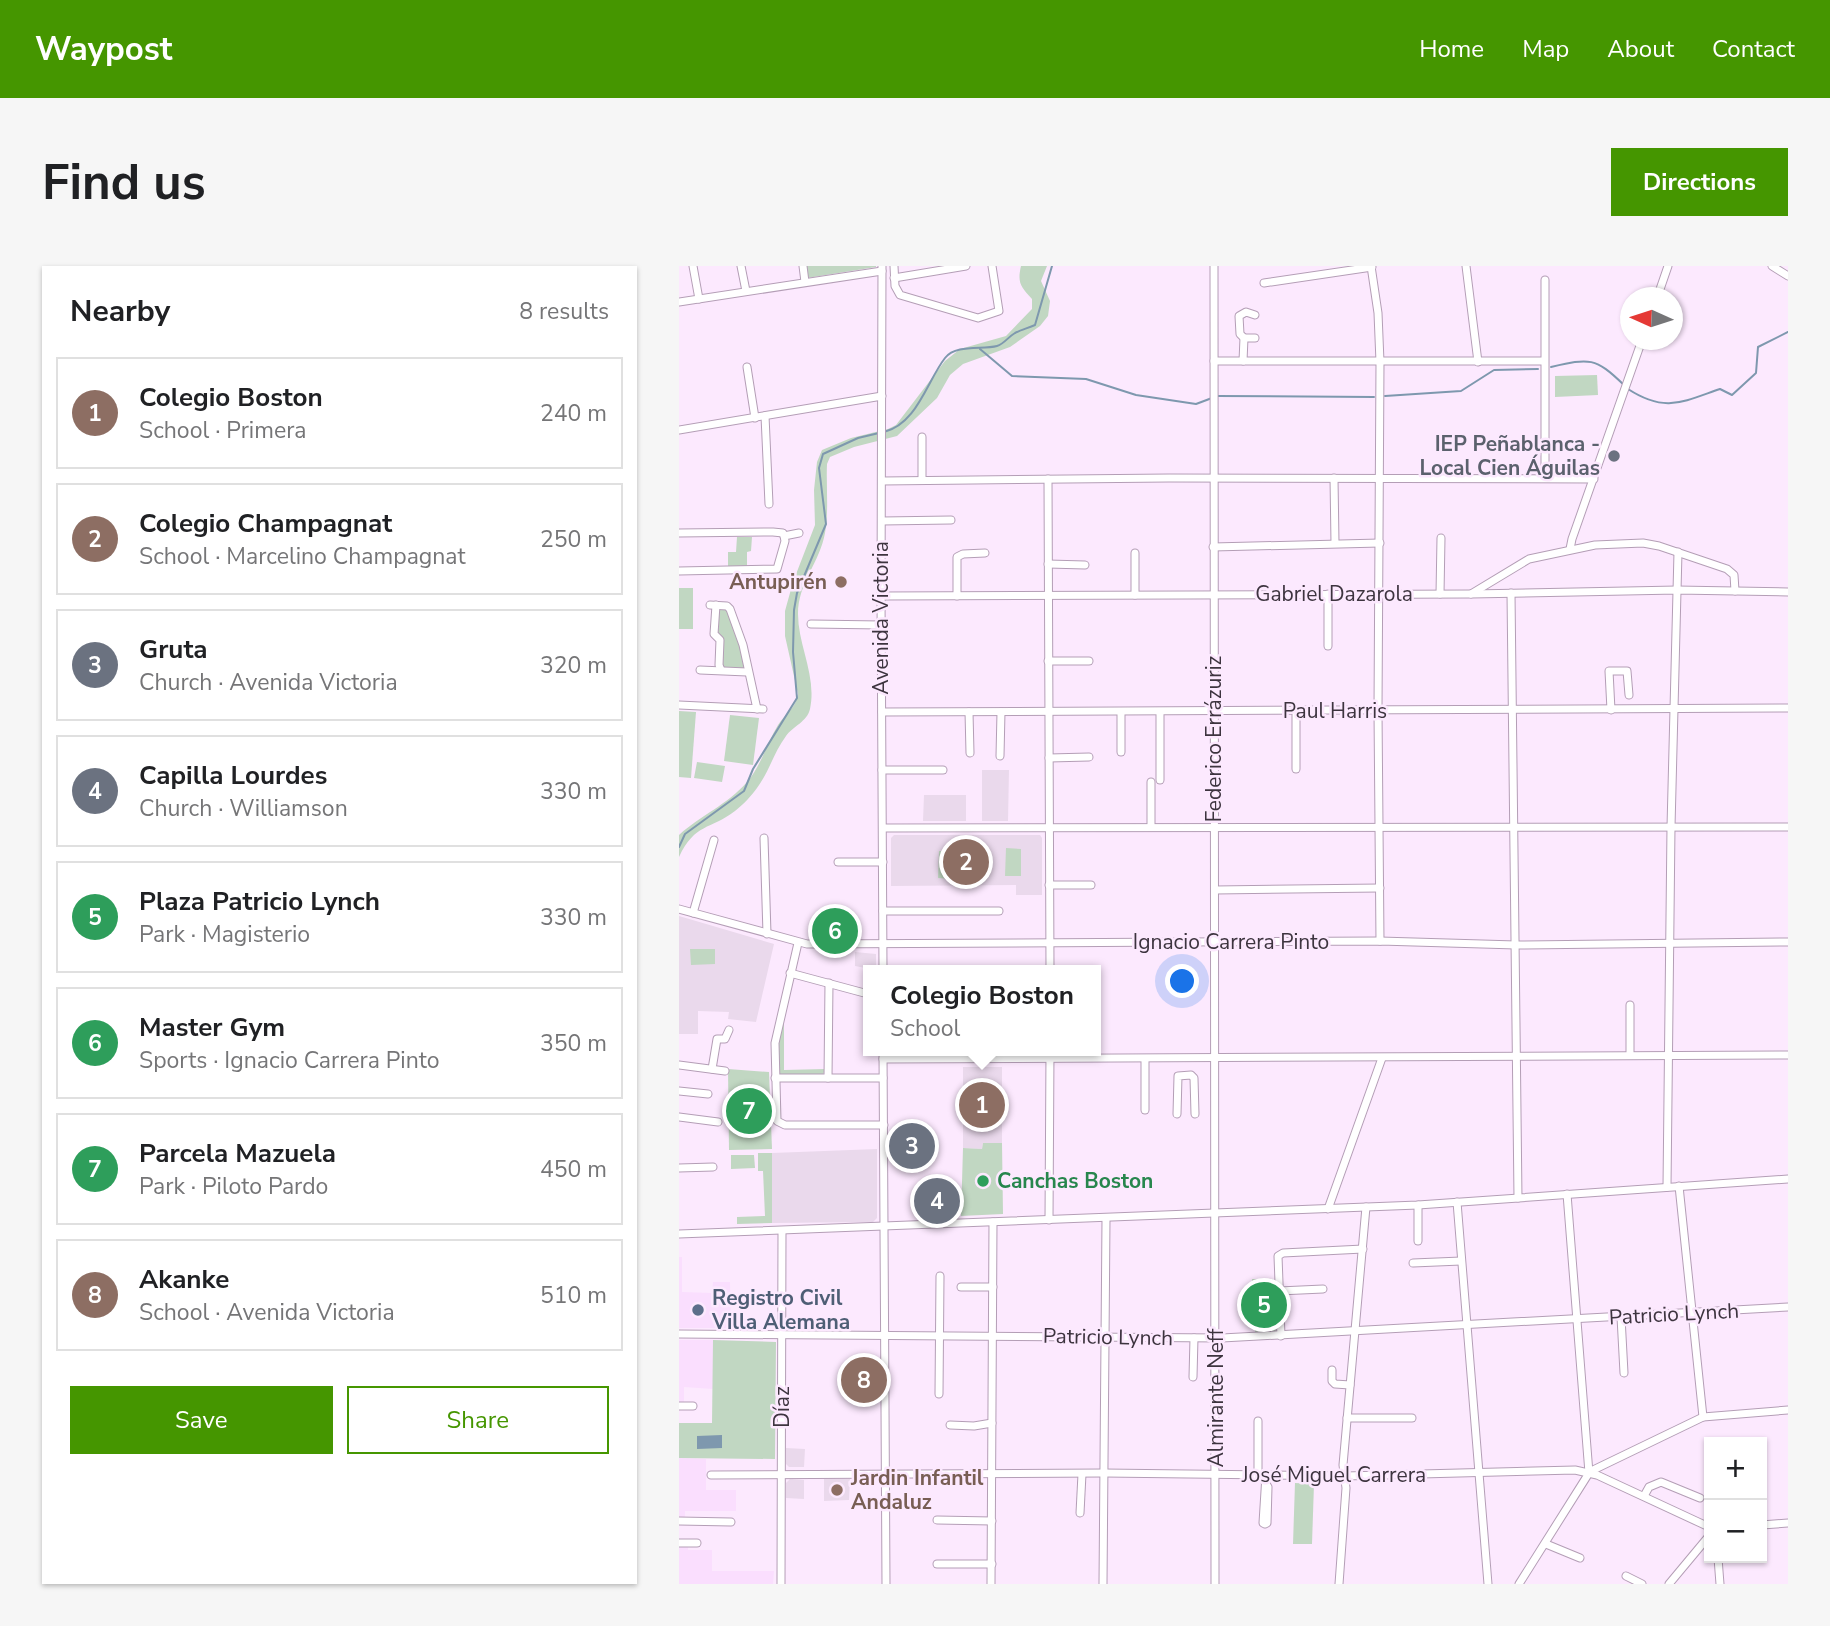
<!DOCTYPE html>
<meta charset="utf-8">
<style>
body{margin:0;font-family:"Nunito Sans",sans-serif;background:#f6f6f6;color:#202124}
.controls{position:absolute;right:21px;bottom:21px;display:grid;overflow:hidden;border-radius:0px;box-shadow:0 2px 5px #0004}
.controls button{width:63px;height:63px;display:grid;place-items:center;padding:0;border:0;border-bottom:2px solid #e0e0e0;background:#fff;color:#202124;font:35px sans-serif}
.compass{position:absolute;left:941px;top:21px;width:63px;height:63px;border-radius:50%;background:#fff;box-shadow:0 2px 5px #0004;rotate:273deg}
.you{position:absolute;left:504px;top:716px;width:24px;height:24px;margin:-18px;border:5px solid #fff;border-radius:50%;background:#1a73e8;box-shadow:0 0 0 10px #1a73e833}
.badge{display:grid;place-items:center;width:46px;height:46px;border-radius:50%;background:#459600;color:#fff;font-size:23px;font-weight:700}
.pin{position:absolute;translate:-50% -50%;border:4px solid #fff;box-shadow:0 2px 7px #0006}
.popup{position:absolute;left:184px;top:699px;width:238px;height:91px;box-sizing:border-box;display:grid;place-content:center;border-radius:0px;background:#fff;filter:drop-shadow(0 2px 5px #0005);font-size:23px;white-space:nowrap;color:#757577}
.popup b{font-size:26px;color:#202124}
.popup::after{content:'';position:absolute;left:50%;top:100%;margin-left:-14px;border:14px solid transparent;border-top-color:#fff}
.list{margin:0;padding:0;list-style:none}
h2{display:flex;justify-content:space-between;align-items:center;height:91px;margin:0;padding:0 28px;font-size:30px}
h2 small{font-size:23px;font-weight:400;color:#757577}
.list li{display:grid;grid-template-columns:46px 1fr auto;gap:21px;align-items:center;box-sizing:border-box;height:112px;margin:0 14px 14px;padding:0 14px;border:2px solid #e0e0e0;border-radius:0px}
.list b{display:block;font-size:26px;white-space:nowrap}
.list p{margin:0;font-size:23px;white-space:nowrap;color:#757577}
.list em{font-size:23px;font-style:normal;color:#757577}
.actions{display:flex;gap:14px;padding:21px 28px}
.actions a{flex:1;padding:16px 0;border:2px solid #459600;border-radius:0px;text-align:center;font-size:24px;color:#459600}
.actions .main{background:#459600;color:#fff}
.map{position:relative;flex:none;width:1109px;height:1318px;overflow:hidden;border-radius:0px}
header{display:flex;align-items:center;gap:42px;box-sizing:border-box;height:98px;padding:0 35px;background:#459600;color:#fff}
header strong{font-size:33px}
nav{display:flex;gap:38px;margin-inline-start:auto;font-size:24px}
.intro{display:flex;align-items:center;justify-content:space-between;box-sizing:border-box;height:168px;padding:0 42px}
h1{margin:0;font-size:49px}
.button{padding:18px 32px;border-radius:0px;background:#459600;color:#fff;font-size:24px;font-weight:700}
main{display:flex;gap:42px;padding:0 42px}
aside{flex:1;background:#fff;border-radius:0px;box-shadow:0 2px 5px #0004}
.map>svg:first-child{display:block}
.built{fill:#fadefe}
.education{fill:#ead9ec}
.green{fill:#c1d7c2}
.water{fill:#7e98ae}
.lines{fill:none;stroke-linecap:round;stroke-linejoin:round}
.stream{stroke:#7e98ae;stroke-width:2}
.minor-casing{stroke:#b49eb6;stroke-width:9}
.minor{stroke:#fff;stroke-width:7}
.worship-dot{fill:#6b7280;stroke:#fce9fe;stroke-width:2.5}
.education-dot{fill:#8d6e63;stroke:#fce9fe;stroke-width:2.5}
.leisure-dot{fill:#2e9e5b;stroke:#fce9fe;stroke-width:2.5}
.service-dot{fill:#5c6f8a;stroke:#fce9fe;stroke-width:2.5}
.labels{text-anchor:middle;stroke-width:5;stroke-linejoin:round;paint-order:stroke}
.worship-label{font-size:21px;font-weight:bold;fill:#5b616d;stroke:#fce9fe;text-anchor:end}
.education-label{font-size:21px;font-weight:bold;fill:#785e54;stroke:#fce9fe;text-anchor:end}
.street-label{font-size:21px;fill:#3d343f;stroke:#fce9fe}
.leisure-label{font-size:21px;font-weight:bold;fill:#27864d;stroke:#fce9fe;text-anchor:start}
.service-label{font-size:21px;font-weight:bold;fill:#4e5e75;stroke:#fce9fe;text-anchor:start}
</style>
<header>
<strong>Waypost</strong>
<nav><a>Home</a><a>Map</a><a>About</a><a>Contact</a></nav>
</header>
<div class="intro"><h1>Find us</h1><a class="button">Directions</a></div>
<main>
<aside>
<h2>Nearby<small>8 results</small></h2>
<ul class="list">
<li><span class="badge" style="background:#8d6e63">1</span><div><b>Colegio Boston</b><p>School · Primera</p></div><em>240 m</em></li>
<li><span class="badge" style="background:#8d6e63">2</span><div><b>Colegio Champagnat</b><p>School · Marcelino Champagnat</p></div><em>250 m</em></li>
<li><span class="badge" style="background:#6b7280">3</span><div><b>Gruta</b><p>Church · Avenida Victoria</p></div><em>320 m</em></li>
<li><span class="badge" style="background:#6b7280">4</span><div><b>Capilla Lourdes</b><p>Church · Williamson</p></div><em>330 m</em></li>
<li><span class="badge" style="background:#2e9e5b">5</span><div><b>Plaza Patricio Lynch</b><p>Park · Magisterio</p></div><em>330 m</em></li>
<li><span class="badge" style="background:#2e9e5b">6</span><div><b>Master Gym</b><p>Sports · Ignacio Carrera Pinto</p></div><em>350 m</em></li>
<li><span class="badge" style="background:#2e9e5b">7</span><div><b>Parcela Mazuela</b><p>Park · Piloto Pardo</p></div><em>450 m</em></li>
<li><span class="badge" style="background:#8d6e63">8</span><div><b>Akanke</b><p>School · Avenida Victoria</p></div><em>510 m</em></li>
</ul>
<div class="actions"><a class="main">Save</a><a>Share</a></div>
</aside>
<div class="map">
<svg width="1109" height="1318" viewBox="0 0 1109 1318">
<rect width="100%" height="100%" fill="#fce9fe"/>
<g class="built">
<polygon points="0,991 3,991 3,1026 33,1027 34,1016 51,1016 52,1062 0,1062"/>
<polygon points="0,1074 34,1074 34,1123 5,1121 5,1137 0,1137"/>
<polygon points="0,1192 27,1193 27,1224 57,1224 57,1245 6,1245 6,1251 0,1251"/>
<polygon points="0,1277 9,1278 9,1284 33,1284 33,1305 95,1305 94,1318 0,1318"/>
</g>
<g class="education">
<polygon points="303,504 330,504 329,555 303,555"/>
<polygon points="245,529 287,529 287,555 244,555"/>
<polygon points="215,569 361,569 363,572 363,629 337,629 337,619 212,620 212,572"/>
<polygon points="0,650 95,678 77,756 49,753 50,746 19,745 19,768 0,768"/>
<polygon points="176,686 197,688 197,704 176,700"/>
<polygon points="284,801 323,801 323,877 304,877 303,883 284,882"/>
<polygon points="198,883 198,952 194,956 93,957 93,887"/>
<polygon points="170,1102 200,1103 200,1128 169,1125"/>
<polygon points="107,1182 126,1183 125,1201 110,1201 107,1198"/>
<polygon points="111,1213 125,1214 125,1233 107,1232 107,1217"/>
<polygon points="145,1213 171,1213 170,1234 145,1235"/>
</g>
<g class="green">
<polygon points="127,0 197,0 197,1 128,12"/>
<path d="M342,0h26l-6,15 9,20 -2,15 -8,10 -30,21 -47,17 -13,11 -13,23 -40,38 -43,11 -24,10 -3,7c-1,22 2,47 -2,69 -5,29 -27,50 -27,81 0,32 19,62 12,95 -3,13 -17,17 -24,27 -12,16 -17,36 -29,52 -5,7 -14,17 -22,23 -25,19 -40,12 -56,46v-22c22,-20 48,-30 68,-53 14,-16 20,-39 31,-57 8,-12 18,-17 20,-31l-13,-58v-25l8,-29 22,-57 -1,-35 3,-28 5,-12 29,-12 37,-9 8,-4 49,-64 15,-12 46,-13 26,-27v-10c-11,-12 -15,-16 -11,-33z"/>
<polygon points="918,109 919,129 876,131 876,110"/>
<polygon points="58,271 73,271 72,285 68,286 68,300 49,301 49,286 57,286"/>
<rect x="0" y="322" width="14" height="41"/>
<polygon points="40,342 47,343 61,377 65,403 43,402 38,369"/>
<polygon points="0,445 17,446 12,512 0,511"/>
<polygon points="51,449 80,452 74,499 45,495"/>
<polygon points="18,496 46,500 43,516 15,512"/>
<polygon points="327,582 342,583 342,610 326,610"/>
<polygon points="260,585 274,586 273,613 259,612"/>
<polygon points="275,586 290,586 289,613 274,612"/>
<polygon points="11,683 36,683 36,698 12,699"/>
<polygon points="105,749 105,804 146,803 144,809 102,809 99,806 99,773"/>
<polygon points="49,803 90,806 93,883 50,884"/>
<polygon points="304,877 323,877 324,948 282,950 284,882 303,883"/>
<polygon points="79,887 93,887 93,957 58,958 58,951 86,950 84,905 79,905"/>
<polygon points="52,889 75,889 76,902 52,903"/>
<polygon points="573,1013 594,1013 597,1066 576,1066"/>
<polygon points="34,1074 97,1076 96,1193 0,1192 0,1157 33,1157"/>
<polygon points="616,1217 635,1218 633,1278 614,1278"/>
</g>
<polygon class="water" points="43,1169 43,1182 18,1183 18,1170"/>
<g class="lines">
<g class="stream">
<polyline points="301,83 333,110 407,113 457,129 517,138 533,132"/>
<path d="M872,101c39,-9 44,-10 73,18"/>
<path d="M949,123c37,24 54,13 92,0l12,6 24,-22 2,-26 30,-15"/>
<polyline points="538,130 695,131"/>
<polyline points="706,130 782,125 815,104 859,103"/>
<path d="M205,166c33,-8 43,-51 61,-74 11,-14 37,-8 52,-12 7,-2 11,-9 18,-13 6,-3 13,-5 20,-8l17,-59"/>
<polyline points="0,581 6,568 65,525 74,503 118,432 114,386 115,344 118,327 147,258 140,202 144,188 179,172 200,167"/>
</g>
<g class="minor-casing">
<g id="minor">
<polyline points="14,0 20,33"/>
<polyline points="62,0 67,25"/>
<polyline points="124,0 126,16"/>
<polyline points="203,0 202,330 204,704"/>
<polyline points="215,0 216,20 221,29 299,52 320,45 313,0"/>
<polyline points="535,0 536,1318"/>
<polyline points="692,0 699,47 701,96 699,445 701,675"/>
<polyline points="787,0 799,96"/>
<polyline points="1093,0 1109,10"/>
<polyline points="215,12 287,0"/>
<polyline points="866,14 866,211"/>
<polyline points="585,17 693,1"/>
<polyline points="978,32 989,0"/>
<polyline points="0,36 203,5"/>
<polyline points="565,72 576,72"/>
<polyline points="535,95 865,95"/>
<polyline points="564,95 565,72 561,68 560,50 567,46 576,49"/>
<polyline points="68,101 76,152"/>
<polyline points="86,150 90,238"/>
<polyline points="0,164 203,130"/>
<polyline points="655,212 656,277"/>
<polyline points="369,213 371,704"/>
<polyline points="243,214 243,171"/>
<polyline points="203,215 490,212 915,213"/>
<polyline points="203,255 272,254"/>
<polyline points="0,267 94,266 104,267 105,270 120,267"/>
<polyline points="534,281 701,277"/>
<polyline points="891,283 893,273 963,74"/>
<polyline points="369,298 406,299"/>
<polyline points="0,305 98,303 106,275 105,270"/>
<polyline points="832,327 839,932"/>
<polyline points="761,328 762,272"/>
<polyline points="792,328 850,293 916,279 964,277 980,280 1048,303 1055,309 1056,325"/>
<polyline points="456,329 456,287"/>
<polyline points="202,330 792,328 998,324 1109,326"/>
<polyline points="278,330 278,291 284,288 306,287"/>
<polyline points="31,339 48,340 51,343 64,379 78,443"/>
<polyline points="37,339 35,368 41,374 40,399 42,404"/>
<polyline points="132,358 202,359"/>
<polyline points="649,380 649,328"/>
<polyline points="369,395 410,395"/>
<polyline points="21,404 68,406"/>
<polyline points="0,439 84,443"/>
<polyline points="932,444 930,405 948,405 950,429"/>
<polyline points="203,446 1109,442"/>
<polyline points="290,446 291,487"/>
<polyline points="442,446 442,486"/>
<polyline points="321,490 322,446"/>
<polyline points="370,492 410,491"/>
<polyline points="617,503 617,445"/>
<polyline points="203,504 264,504"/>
<polyline points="481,514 481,446"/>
<polyline points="472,516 472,561"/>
<polyline points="204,562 1109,561"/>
<polyline points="85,572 88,668"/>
<polyline points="159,596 204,596"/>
<polyline points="370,619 412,619"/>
<polyline points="536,624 701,622"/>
<polyline points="0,643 128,678 701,675 837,679 1109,676"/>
<polyline points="204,645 320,645"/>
<polyline points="14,647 35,574"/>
<polyline points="119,677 96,777 98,855 106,859 205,859"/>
<polyline points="111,707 189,728"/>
<polyline points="951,739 951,789"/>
<polyline points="204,785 207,1318"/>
<polyline points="204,793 1109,789"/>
<polyline points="466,793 466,844"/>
<polyline points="0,799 46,805"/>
<polyline points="33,803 38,773 46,773 50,764"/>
<polyline points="96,812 204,812"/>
<polyline points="149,812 150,717"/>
<polyline points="0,825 29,828"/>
<polyline points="498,848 499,810 512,809 515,812 516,848"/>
<polyline points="0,851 39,856"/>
<polyline points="0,902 34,901"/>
<polyline points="1000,920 1024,1151"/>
<polyline points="988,921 992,561 999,286"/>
<polyline points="778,936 809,1318"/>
<polyline points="739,939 739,975"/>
<polyline points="649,943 703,792"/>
<polyline points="370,954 371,785"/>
<polyline points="0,968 739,939 1109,913"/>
<polyline points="734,997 782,995"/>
<polyline points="282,1021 314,1021"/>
<polyline points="600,1025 644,1023"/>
<polyline points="942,1051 945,1107"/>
<polyline points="0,1068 543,1072 1109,1041"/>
<polyline points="602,1070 599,990 604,987 684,983"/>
<polyline points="653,1104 653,1115 656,1118 671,1119"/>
<polyline points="514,1111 515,1072"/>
<polyline points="260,1128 261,1010"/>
<polyline points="0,1140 14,1140"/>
<polyline points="668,1152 733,1152"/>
<polyline points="271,1159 295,1160 313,1157"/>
<polyline points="910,1206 1024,1151 1109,1144"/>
<polyline points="32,1209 425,1207 666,1210 896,1204 918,1209 1030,1261"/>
<polyline points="579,1209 579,1155"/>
<polyline points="586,1216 589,1221 588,1257 586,1258 584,1257 587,1209"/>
<polyline points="965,1230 970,1221 982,1216 1021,1232"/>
<polyline points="401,1247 403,1208"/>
<polyline points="258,1254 313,1255"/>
<polyline points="0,1255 52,1256"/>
<polyline points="1083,1259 1109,1257"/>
<polyline points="0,1277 18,1277"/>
<polyline points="867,1278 901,1292"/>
<polyline points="1039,1292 1041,1318"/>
<polyline points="258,1298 313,1298"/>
<polyline points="947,1310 963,1318"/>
<polyline points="102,1318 103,965"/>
<polyline points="312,1318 314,956"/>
<polyline points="424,1318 427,953"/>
<polyline points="660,1318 667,1222 664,1199 687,941"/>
<polyline points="840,1318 910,1207 888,928"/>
<polyline points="990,1318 1030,1270"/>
</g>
</g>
<use href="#minor" class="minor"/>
</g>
<circle class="worship-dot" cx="935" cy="190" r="7"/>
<g class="education-dot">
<circle cx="162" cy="316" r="7"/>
<circle cx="158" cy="1224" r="7"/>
</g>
<circle class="leisure-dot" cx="304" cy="915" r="7"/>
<circle class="service-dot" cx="19" cy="1044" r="7"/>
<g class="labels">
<g class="worship-label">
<text x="921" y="185">IEP Peñablanca -<tspan x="921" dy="24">Local Cien Águilas</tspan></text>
</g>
<g class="education-label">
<text x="148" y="323">Antupirén</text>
<text x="172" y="1219" text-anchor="start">Jardin Infantil<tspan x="172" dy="24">Andaluz</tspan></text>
</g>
<g class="street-label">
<text x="655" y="335">Gabriel Dazarola</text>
<text transform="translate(202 352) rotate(-90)" y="7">Avenida Victoria</text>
<text x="656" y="452">Paul Harris</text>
<text transform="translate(535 473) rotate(-90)" y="7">Federico Errázuriz</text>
<text x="552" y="683">Ignacio Carrera Pinto</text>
<text transform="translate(995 1048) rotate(-3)" y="7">Patricio Lynch</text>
<text transform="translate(429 1071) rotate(1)" y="7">Patricio Lynch</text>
<text transform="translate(537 1132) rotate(-90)" y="7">Almirante Neff</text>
<text transform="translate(103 1141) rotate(-90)" y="7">Díaz</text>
<text x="655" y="1216">José Miguel Carrera</text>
</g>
<g class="leisure-label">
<text x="318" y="922">Canchas Boston</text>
</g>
<g class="service-label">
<text x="33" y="1039">Registro Civil<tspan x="33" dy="24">Villa Alemana</tspan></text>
</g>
</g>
</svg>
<div class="controls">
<button>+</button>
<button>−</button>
</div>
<svg class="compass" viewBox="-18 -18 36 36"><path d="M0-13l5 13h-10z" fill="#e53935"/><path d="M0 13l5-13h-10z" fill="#757577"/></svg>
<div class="you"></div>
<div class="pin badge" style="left:303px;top:839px;background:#8d6e63">1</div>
<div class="popup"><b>Colegio Boston</b>School</div>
<div class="pin badge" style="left:287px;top:596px;background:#8d6e63">2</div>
<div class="pin badge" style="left:233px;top:880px;background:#6b7280">3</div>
<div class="pin badge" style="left:258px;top:935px;background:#6b7280">4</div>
<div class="pin badge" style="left:585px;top:1039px;background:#2e9e5b">5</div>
<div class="pin badge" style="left:156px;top:665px;background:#2e9e5b">6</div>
<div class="pin badge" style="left:70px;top:845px;background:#2e9e5b">7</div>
<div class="pin badge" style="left:185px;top:1114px;background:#8d6e63">8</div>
</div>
</main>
